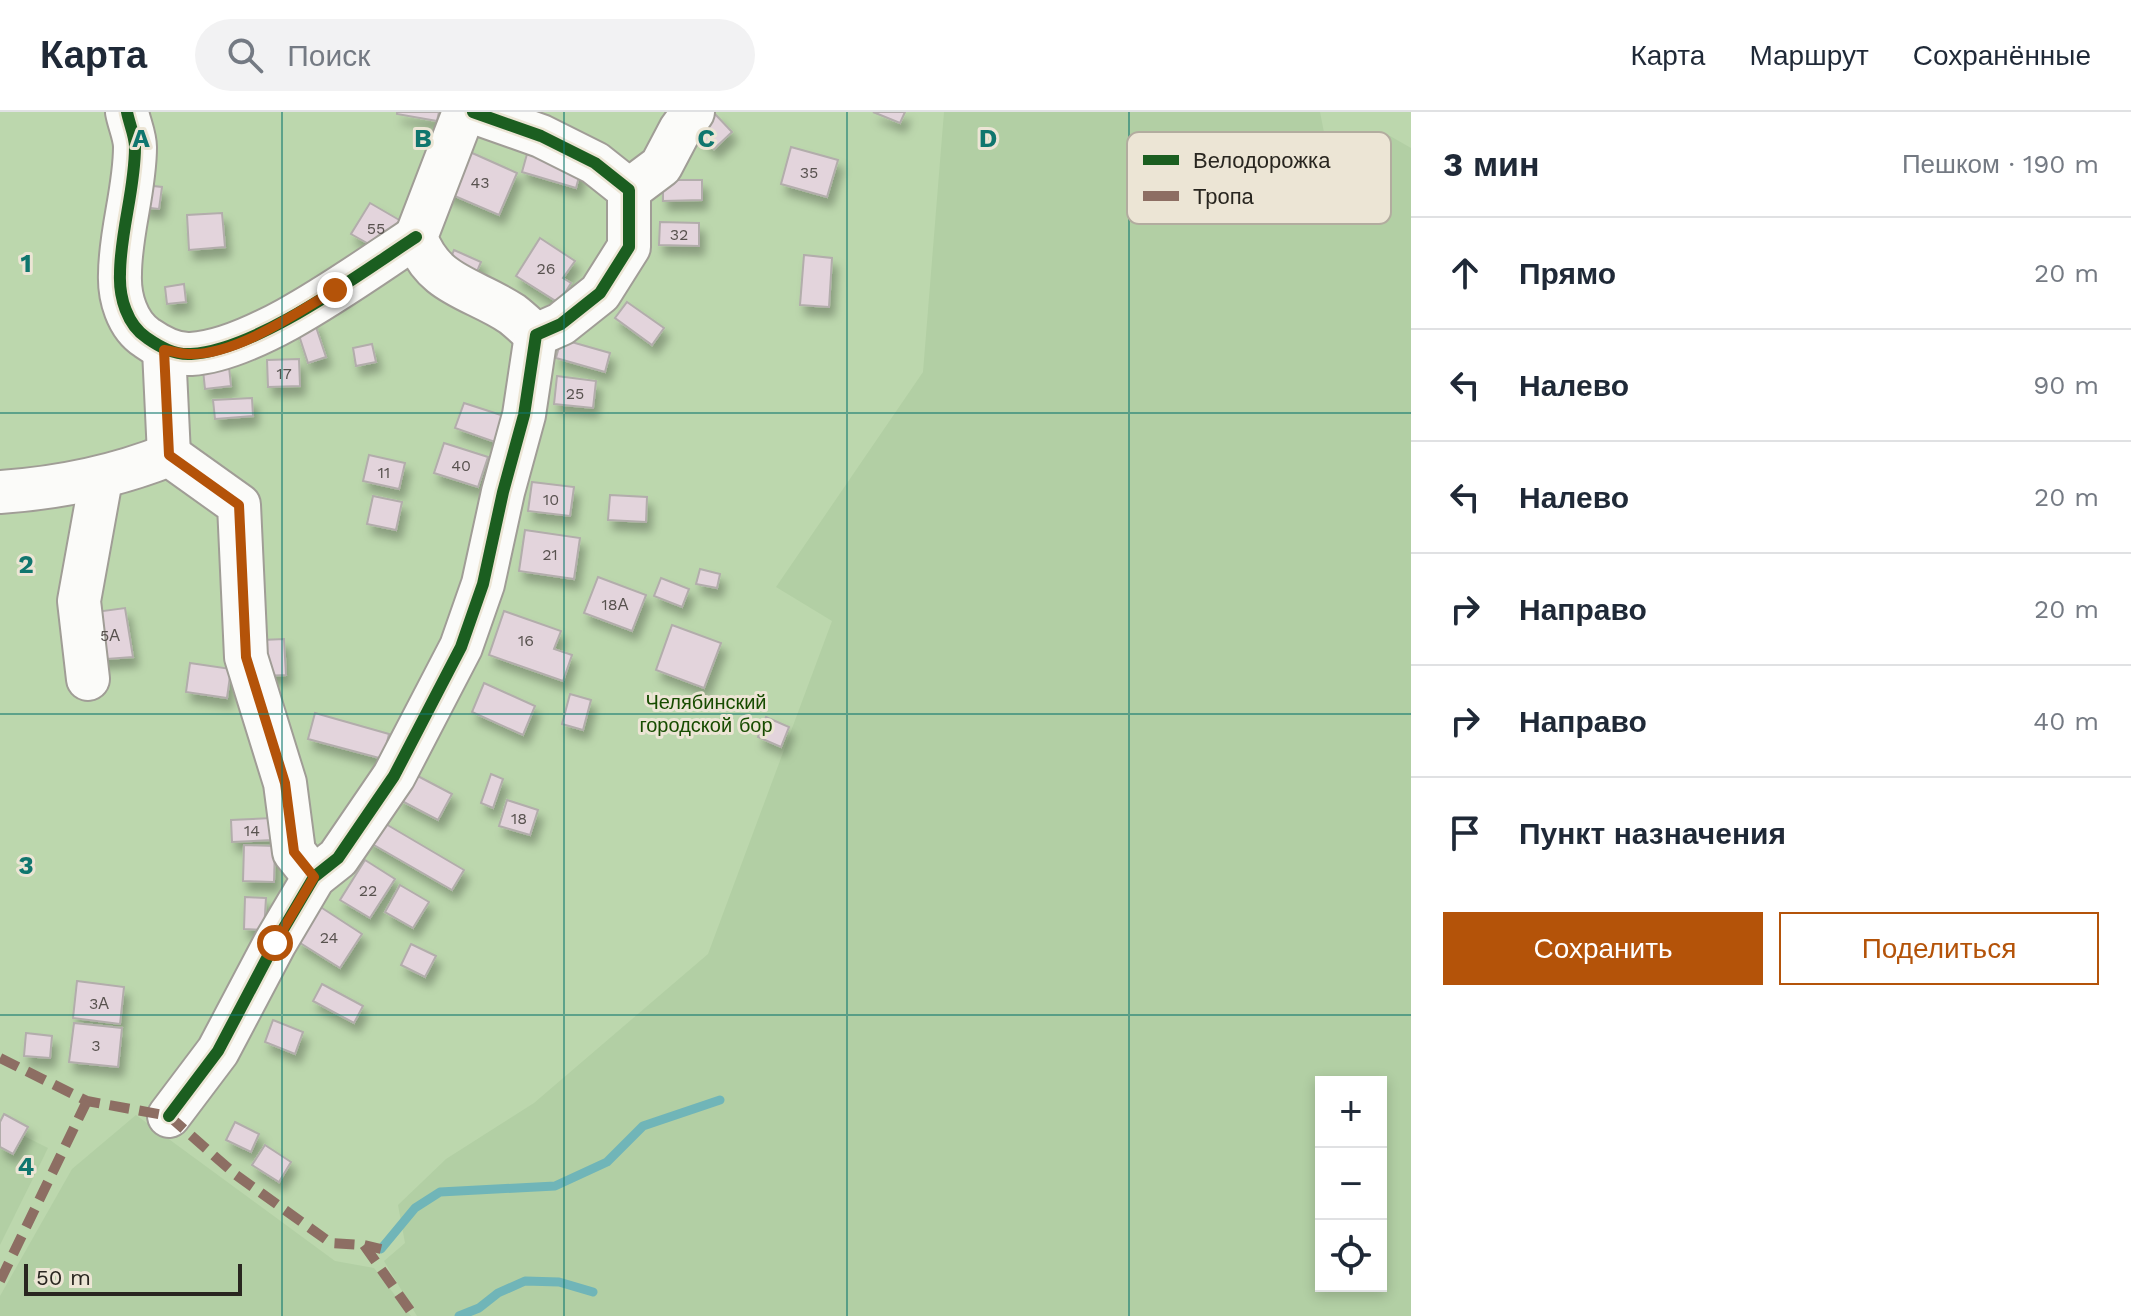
<!DOCTYPE html>
<html lang="ru">
<meta charset="utf-8">
<style>
body{margin:0;font-family:"Work Sans",sans-serif;background:#f2f2f3;color:#1f2937}
.controls{position:absolute;right:24px;bottom:24px;display:grid;overflow:hidden;border-radius:0px;box-shadow:0 4px 12px #0003}
.controls button{width:72px;height:72px;display:grid;place-items:center;padding:0;border:0;border-bottom:2px solid #e0e1e3;background:#fff;color:#1f2937;font:40px sans-serif}
.scale{position:absolute;left:24px;bottom:20px;width:218px;box-sizing:border-box;padding-left:8px;border:4px solid #292620;border-top:0;font-size:22px;line-height:28px;white-space:nowrap;color:#292620;-webkit-text-stroke:6px #ece5d5;paint-order:stroke}
.stop{position:absolute;width:24px;height:24px;margin:-18px;border:6px solid #b45309;border-radius:50%;background:#fff}
.stop.end{background:#b45309;border-color:#fff;box-shadow:0 2px 8px #0008}
.list{margin:0;padding:0;list-style:none}
h2{display:flex;justify-content:space-between;align-items:center;height:104px;margin:0;padding:0 32px;font-size:34px}
h2 small{font-size:26px;font-weight:400;color:#747a83}
.list li{display:grid;grid-template-columns:52px 1fr auto;gap:24px;align-items:center;box-sizing:border-box;height:112px;padding:0 32px;border-top:2px solid #e0e1e3}
.list b{display:block;font-size:30px;white-space:nowrap}
.list em{font-size:26px;font-style:normal;color:#747a83}
.actions{display:flex;gap:16px;padding:24px 32px}
.actions a{flex:1;padding:18px 0;border:2px solid #b45309;border-radius:0px;text-align:center;font-size:28px;color:#b45309}
.actions .main{background:#b45309;color:#fff}
.icon{flex:none;width:44px;height:44px;fill:none;stroke:currentColor;stroke-width:2;stroke-linecap:round;stroke-linejoin:round}
.map{position:relative;flex:none;width:1411px;height:1204px;overflow:hidden}
header{display:flex;align-items:center;gap:48px;box-sizing:border-box;height:112px;padding:0 40px;background:#fff;border-bottom:2px solid #e0e1e3}
header strong{font-size:38px}
nav{display:flex;gap:44px;margin-inline-start:auto;font-size:28px}
.search{width:560px;height:72px;background:#f2f2f3;display:flex;align-items:center;gap:20px;box-sizing:border-box;padding:0 28px;border-radius:44px;color:#747a83;font-size:30px}
main{display:flex}
aside{flex:1;background:#fff}
.map>svg:first-child{display:block}
.green{fill:#bcd7ad;fill-rule:evenodd}
.forest{fill:#b2cfa4;fill-rule:evenodd}
.lines{fill:none;stroke-linecap:round;stroke-linejoin:round}
.stream{stroke:#70b5b8;stroke-width:9}
.building{fill:#e3d4dc;stroke:#b2adab;stroke-width:2;filter:url(#shadow)}
.minor-casing{stroke:#a09d96;stroke-width:46}
.minor{stroke:#fbfbf9;stroke-width:42}
.quiet{stroke:#8d6e63;stroke-width:10;stroke-dasharray:20 10;stroke-linecap:butt}
.cycleway-casing{stroke:#ece5d5;stroke-width:17}
.cycleway{stroke:#1b5e20;stroke-width:12}
.route{stroke:#b45309;stroke-width:10}
.grid{fill:none;stroke:#0f766e;stroke-width:2;stroke-opacity:0.55}
.labels{text-anchor:middle;stroke-width:6;stroke-linejoin:round;paint-order:stroke}
.number-label{font-size:16px;fill:#58524f}
.park-label{font-size:20px;fill:#174c00;stroke:#ece5d5}
.key{fill:#ece5d5;stroke:#b2ac9f;stroke-width:2}
.key-label{font-size:22px;fill:#292620}
.grid-label{font-size:26px;text-anchor:middle;font-weight:bold;fill:#0f766e;stroke:#ece5d5;stroke-width:6;stroke-linejoin:round;paint-order:stroke}
</style>
<header>
<strong>Карта</strong>
<div class="search"><svg class="icon" aria-label="search" viewBox="0 0 24 24"><circle cx="10" cy="10" r="6"/><path d="M15 15l6 6"/></svg>Поиск</div>
<nav><a>Карта</a><a>Маршрут</a><a>Сохранённые</a></nav>
</header>
<main>
<div class="map">
<svg width="1411" height="1204" viewBox="0 0 1411 1204">
<defs>
<filter id="shadow"><feDropShadow dx="5" dy="9" stdDeviation="4" flood-color="#0004"/></filter>
</defs>
<rect width="100%" height="100%" fill="#e7e3da"/>
<path class="green" d="M0,0h1411v1204h-1411zM1321,970h60v204h-60z"/>
<g class="forest">
<path d="M944,0h376l8,41 62,-17 21,12v1168h-994l-33,-55 21,-18 -7,-38 48,-46 88,-56 174,-149 124,-333 -56,-34 147,-215zM1321,970h60v204h-60z"/>
<polygon points="136,1003 335,1149 374,1156 411,1204 0,1204 0,1184 72,1057"/>
<polygon points="0,1012 48,1036 0,1133"/>
</g>
<g class="lines">
<g class="stream">
<polyline points="381,1137 415,1096 440,1080 555,1074 607,1050 643,1014 720,988"/>
<polyline points="459,1204 479,1196 498,1181 525,1169 559,1170 593,1180"/>
</g>
</g>
<g class="building">
<polygon points="397,0 439,0 437,9 397,2"/>
<polygon points="873,0 905,0 900,11"/>
<polygon points="715,2 732,20 714,37 696,20"/>
<polygon points="791,35 838,48 827,85 781,72"/>
<polygon points="461,36 517,61 499,103 443,79"/>
<polygon points="527,42 581,57 576,76 522,60"/>
<polygon points="663,68 702,68 702,88 663,89"/>
<polygon points="144,73 162,75 159,97 142,95"/>
<polygon points="370,91 401,109 383,140 351,122"/>
<polygon points="222,101 225,135 189,138 187,103"/>
<polygon points="660,110 699,111 699,134 659,133"/>
<polygon points="540,126 575,149 563,166 571,171 559,191 516,164"/>
<polygon points="454,138 481,150 473,169 446,157"/>
<polygon points="804,143 832,146 829,195 800,193"/>
<polygon points="184,172 186,190 167,192 165,175"/>
<polygon points="627,190 664,216 652,233 615,206"/>
<polygon points="314,209 326,245 308,251 296,214"/>
<polygon points="561,227 610,241 605,260 556,246"/>
<polygon points="372,232 376,250 356,254 353,236"/>
<polygon points="299,247 300,274 268,275 267,248"/>
<polygon points="229,255 231,274 205,277 203,258"/>
<polygon points="557,264 596,269 593,296 554,292"/>
<polygon points="252,286 253,304 215,307 213,288"/>
<polygon points="464,291 504,304 495,330 455,316"/>
<polygon points="444,331 488,345 478,375 434,361"/>
<polygon points="369,343 405,351 399,377 363,369"/>
<polygon points="532,370 574,375 570,404 528,399"/>
<polygon points="610,383 647,385 646,410 608,408"/>
<polygon points="373,384 402,390 396,418 367,412"/>
<polygon points="525,418 580,426 574,467 519,459"/>
<polygon points="700,457 720,462 717,476 696,472"/>
<polygon points="598,465 646,483 632,519 584,501"/>
<polygon points="661,466 689,477 682,495 654,484"/>
<polygon points="125,496 133,545 93,548 88,501"/>
<polygon points="504,499 561,519 554,537 572,543 563,569 489,543"/>
<polygon points="672,513 721,531 704,576 656,558"/>
<polygon points="284,527 286,563 264,564 262,528"/>
<polygon points="190,551 231,557 227,586 186,580"/>
<polygon points="484,571 535,594 523,623 472,600"/>
<polygon points="570,582 591,588 583,618 562,612"/>
<polygon points="315,601 389,622 383,647 308,627"/>
<polygon points="766,605 789,615 781,635 758,625"/>
<polygon points="412,661 452,682 438,708 398,687"/>
<polygon points="491,662 503,667 493,696 481,691"/>
<polygon points="507,688 538,698 530,723 499,714"/>
<polygon points="272,706 273,728 232,730 231,708"/>
<polygon points="379,708 464,758 452,778 367,729"/>
<polygon points="244,733 275,734 274,770 243,769"/>
<polygon points="365,748 395,767 370,806 340,788"/>
<polygon points="400,773 429,790 413,816 385,800"/>
<polygon points="245,785 266,786 264,818 244,817"/>
<polygon points="319,794 362,822 340,856 297,829"/>
<polygon points="411,832 436,844 425,865 401,853"/>
<polygon points="77,869 124,875 120,912 73,906"/>
<polygon points="322,872 363,894 354,911 313,889"/>
<polygon points="273,908 303,920 295,942 265,930"/>
<polygon points="74,911 122,916 118,955 69,950"/>
<polygon points="26,921 52,924 50,946 24,944"/>
<polygon points="4,1002 28,1015 13,1042 0,1035 0,1010"/>
<polygon points="235,1010 259,1022 251,1040 226,1028"/>
<polygon points="265,1033 291,1050 279,1070 252,1053"/>
</g>
<g class="lines">
<g class="minor-casing">
<g id="minor">
<path d="M127,0c2,11 8,24 8,35 0,43 -15,85 -15,127 -1,23 7,51 27,64 13,9 27,17 44,16 67,-4 168,-80 225,-117"/>
<path d="M464,0l-48,125c17,49 57,51 96,77 8,6 16,14 24,21"/>
<polyline points="629,78 661,54 680,18 693,0"/>
<polyline points="164,238 169,343"/>
<path d="M0,380c59,-4 114,-15 169,-37l70,50 7,152 39,126 9,69 20,25"/>
<polyline points="88,567 79,489 101,367"/>
<polyline points="169,1004 218,939 275,831 314,765 338,746 394,664 461,535 483,472 503,380 524,303 536,223 561,212 600,181 629,135 629,78 595,51 541,24 473,0"/>
</g>
</g>
<use href="#minor" class="minor"/>
<g class="quiet">
<polyline points="0,946 87,989 169,1004 236,1063 331,1131 364,1133 381,1137"/>
<polyline points="364,1133 414,1204"/>
<polyline points="0,1169 87,989"/>
</g>
<g class="cycleway-casing">
<g id="cycleway">
<path d="M127,0c2,11 8,24 8,35 0,43 -15,85 -15,127 -1,23 7,51 27,64 13,9 27,17 44,16 67,-4 168,-80 225,-117"/>
<polyline points="169,1004 218,939 275,831 314,765 338,746 394,664 461,535 483,472 503,380 524,303 536,223 561,212 600,181 629,135 629,78 595,51 541,24 473,0"/>
</g>
</g>
<use href="#cycleway" class="cycleway"/>
</g>
<g class="lines">
<path class="route" d="M275,831l39,-66 -20,-25 -9,-69 -39,-126 -7,-152 -70,-50 -5,-105c8,1 17,4 24,4 47,2 107,-40 147,-64"/>
</g>
<path class="grid" d="M282,0v1204M564,0v1204M847,0v1204M1129,0v1204M0,301h1411M0,602h1411M0,903h1411"/>
<g class="labels">
<g class="number-label">
<text x="809" y="66">35</text>
<text x="480" y="76">43</text>
<text x="376" y="122">55</text>
<text x="679" y="128">32</text>
<text x="546" y="162">26</text>
<text x="284" y="267">17</text>
<text x="575" y="287">25</text>
<text x="461" y="359">40</text>
<text x="384" y="366">11</text>
<text x="551" y="393">10</text>
<text x="550" y="448">21</text>
<text x="615" y="498">18А</text>
<text x="110" y="529">5А</text>
<text x="526" y="534">16</text>
<text x="519" y="712">18</text>
<text x="252" y="724">14</text>
<text x="368" y="784">22</text>
<text x="329" y="831">24</text>
<text x="99" y="897">3А</text>
<text x="96" y="939">3</text>
</g>
<g class="park-label">
<text x="706" y="597">Челябинский<tspan x="706" dy="23">городской бор</tspan></text>
</g>
</g>
<rect x="1127" y="20" width="264" height="92" rx="12" class="key"/>
<rect x="1143" y="43" width="36" height="10" fill="#1b5e20"/>
<rect x="1143" y="79" width="36" height="10" fill="#8d6e63"/>
<g class="key-label">
<text x="1193" y="56">Велодорожка</text>
<text x="1193" y="92">Тропа</text>
</g>
<g class="grid-label">
<text x="141" y="35">A</text>
<text x="423" y="35">B</text>
<text x="706" y="35">C</text>
<text x="988" y="35">D</text>
<text x="26" y="160">1</text>
<text x="26" y="461">2</text>
<text x="26" y="762">3</text>
<text x="26" y="1063">4</text>
</g>
</svg>
<div class="controls">
<button>+</button>
<button>−</button>
<button><svg class="icon" aria-label="locate" viewBox="0 0 24 24"><circle cx="12" cy="12" r="6"/><path d="M12 2v4M12 18v4M2 12h4M18 12h4"/></svg></button>
</div>
<div class="scale">50 m</div>
<div class="stop" style="left:275px;top:831px"></div>
<div class="stop end" style="left:335px;top:178px"></div>
</div>
<aside>
<h2>3 мин<small>Пешком · 190 m</small></h2>
<ul class="list">
<li><svg class="icon" aria-label="ahead" viewBox="0 0 24 24"><path d="M12 20V5M6 11l6-6 6 6"/></svg><div><b>Прямо</b></div><em>20 m</em></li>
<li><svg class="icon" aria-label="left" viewBox="0 0 24 24"><path d="M17 20v-9H6M10 6l-5 5 5 5"/></svg><div><b>Налево</b></div><em>90 m</em></li>
<li><svg class="icon" aria-label="left" viewBox="0 0 24 24"><path d="M17 20v-9H6M10 6l-5 5 5 5"/></svg><div><b>Налево</b></div><em>20 m</em></li>
<li><svg class="icon" aria-label="right" viewBox="0 0 24 24"><path d="M7 20v-9h11M14 6l5 5-5 5"/></svg><div><b>Направо</b></div><em>20 m</em></li>
<li><svg class="icon" aria-label="right" viewBox="0 0 24 24"><path d="M7 20v-9h11M14 6l5 5-5 5"/></svg><div><b>Направо</b></div><em>40 m</em></li>
<li><svg class="icon" aria-label="arrive" viewBox="0 0 24 24"><path d="M6 21V4h12l-3 4 3 4H6"/></svg><div><b>Пункт назначения</b></div></li>
</ul>
<div class="actions"><a class="main">Сохранить</a><a>Поделиться</a></div>
</aside>
</main>
